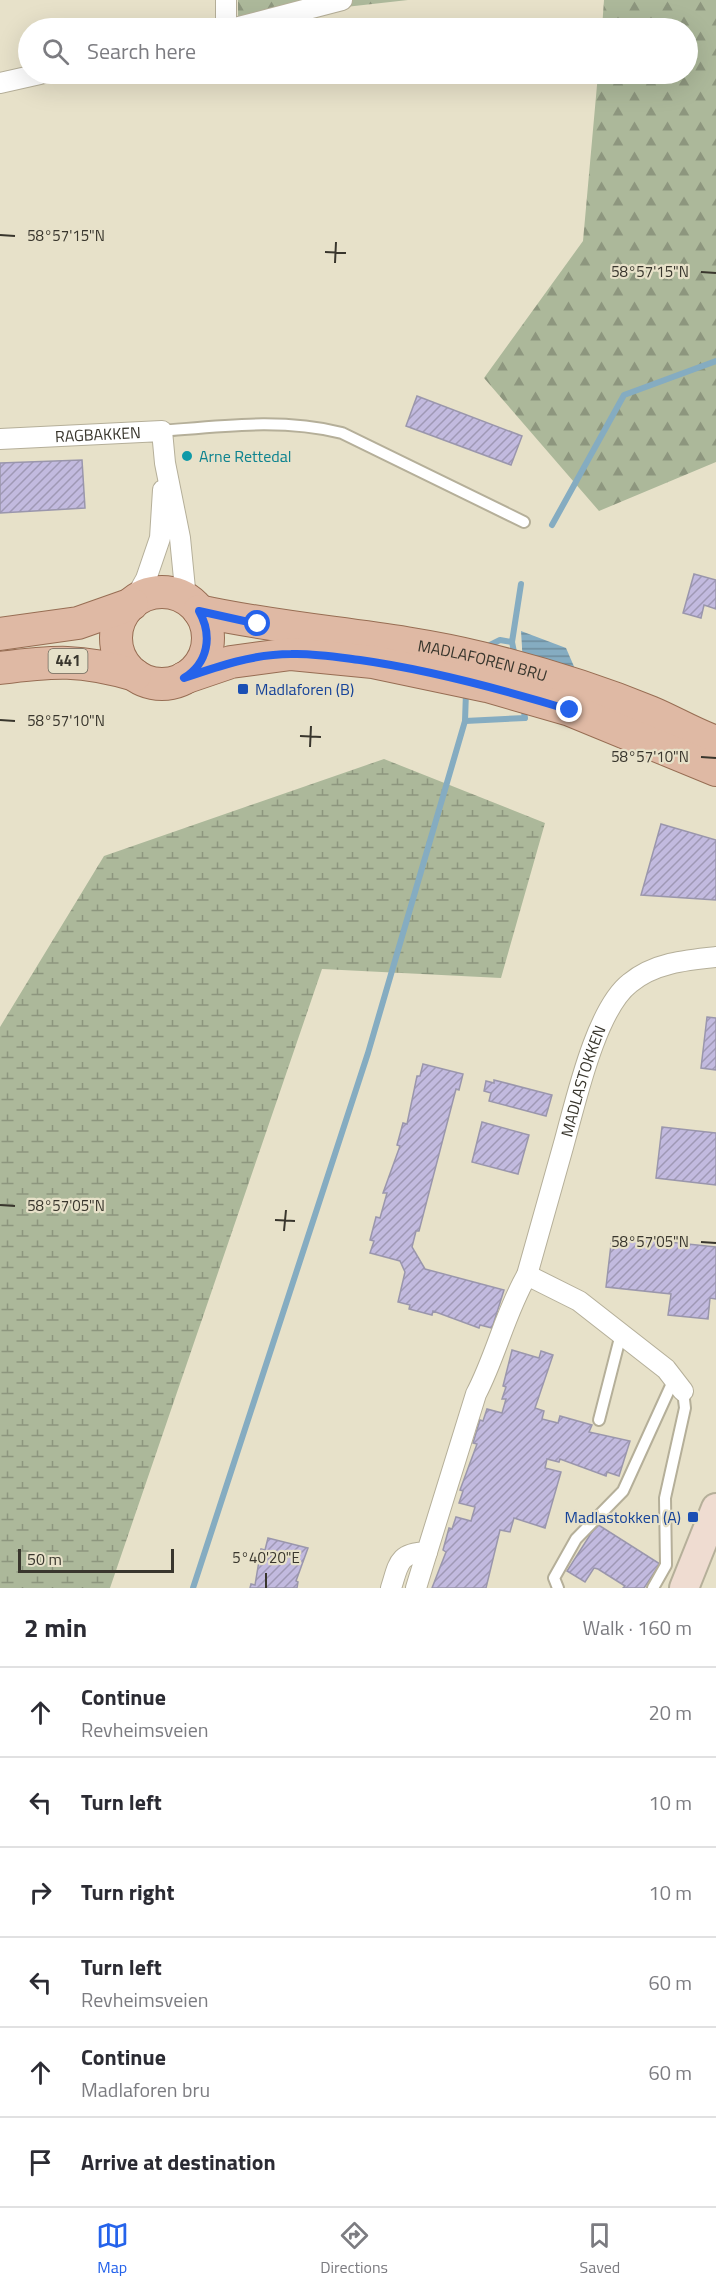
<!DOCTYPE html>
<meta charset="utf-8">
<style>
body{margin:0;font-family:"Titillium Web",sans-serif;background:#f2f2f3;color:#2b2b33}
.scale{position:absolute;left:18px;bottom:15px;width:156px;box-sizing:border-box;padding-left:6px;border:3px solid #39362d;border-top:0;font-size:16px;line-height:21px;white-space:nowrap;color:#39362d;-webkit-text-stroke:4px #e7e1c9;paint-order:stroke}
.stop{position:absolute;width:18px;height:18px;margin:-14px;border:4px solid #2563eb;border-radius:50%;background:#fff}
.stop.end{background:#2563eb;border-color:#fff;box-shadow:0 2px 6px #0008}
.list{margin:0;padding:0;list-style:none}
h2{display:flex;justify-content:space-between;align-items:center;height:78px;margin:0;padding:0 24px;font-size:26px}
h2 small{font-size:20px;font-weight:400;color:#7c7c81}
.list li{display:grid;grid-template-columns:39px 1fr auto;gap:18px;align-items:center;box-sizing:border-box;height:90px;padding:0 24px;border-top:2px solid #e1e1e2}
.list b{display:block;font-size:22px;white-space:nowrap}
.list p{margin:0;font-size:20px;white-space:nowrap;color:#7c7c81}
.list em{font-size:20px;font-style:normal;color:#7c7c81}
.icon{flex:none;width:33px;height:33px;fill:none;stroke:currentColor;stroke-width:2;stroke-linecap:round;stroke-linejoin:round}
.map{position:relative;flex:none;width:716px;height:1588px;overflow:hidden}
.search{position:absolute;background:#fff;box-shadow:0 6px 24px #0002;left:18px;right:18px;top:18px;height:66px;display:flex;align-items:center;gap:15px;box-sizing:border-box;padding:0 21px;border-radius:33px;color:#7c7c81;font-size:22px}
.sheet{height:618px;background:#fff}
nav{display:flex;justify-content:space-around;align-items:center;box-sizing:border-box;height:84px;border-top:2px solid #e1e1e2;background:#fff;font-size:16px;color:#7c7c81}
nav a{display:grid;justify-items:center;gap:3px}
nav .on{color:#2563eb}
.map>svg:first-child{display:block}
.forest{fill:url(#forest-firs)}
.wetland{fill:url(#wetland-marsh)}
.water{fill:url(#water-rules)}
.lines{fill:none;stroke-linecap:round;stroke-linejoin:round}
.stream{stroke:#85acc1;stroke-width:6}
.building{fill:url(#building-hatch);stroke:#9a96ac;stroke-width:1.5}
.lane-casing{stroke:#b5af99;stroke-width:14}
.street-casing{stroke:#b5af99;stroke-width:22}
.secondary-casing{stroke:#b5af99;stroke-width:32}
.primary-casing{stroke:#976d53;stroke-width:34}
.lane{stroke:#fff;stroke-width:10}
.street{stroke:#fff;stroke-width:20}
.secondary{stroke:#efdcd1;stroke-width:28}
.primary{stroke:#dfb9a4;stroke-width:32}
.route{stroke:#2563eb;stroke-width:8}
.ticks{fill:none;stroke:#39362d;stroke-width:2}
.culture-dot{fill:#0f9aa8;stroke:#e7e1c9;stroke-width:2}
.transit-dot{fill:#1a4fb4;stroke:#e7e1c9;stroke-width:2}
.labels{text-anchor:middle;stroke-width:4.5;stroke-linejoin:round;paint-order:stroke}
.shield{fill:#e7e1c9;stroke:#6d695c;stroke-width:1.5}
.shield-label{font-size:15px;font-weight:bold;fill:#39362d}
.street-label{font-size:16px;fill:#39362d;stroke:#e7e1c9}
.culture-label{font-size:16px;fill:#0d838f;stroke:#e7e1c9;text-anchor:start}
.transit-label{font-size:16px;fill:#164399;stroke:#e7e1c9;text-anchor:start}
.ticks-label{font-size:15px;text-anchor:middle;fill:#39362d;stroke:#e7e1c9;stroke-width:4.5;stroke-linejoin:round;paint-order:stroke}
</style>
<div class="map">
<svg width="716" height="1588" viewBox="0 0 716 1588">
<defs>
<pattern id="forest-firs" width="22" height="20" patternUnits="userSpaceOnUse" patternTransform="scale(1.5)"><rect width="22" height="20" fill="#acb89a"/><path d="M5 1l3.5 6h-7zM16 11l3.5 6h-7z" fill="#8d967e"/></pattern>
<pattern id="wetland-marsh" width="20" height="14" patternUnits="userSpaceOnUse" patternTransform="scale(1.5)"><rect width="20" height="14" fill="#acb89a"/><path d="M1 5h8M5 5V1M11 12h8M15 12V8" fill="none" stroke="#8d967e"/></pattern>
<pattern id="water-rules" width="6" height="5" patternUnits="userSpaceOnUse" patternTransform="scale(1.5)"><rect width="6" height="5" fill="#85acc1"/><path d="M0 2.5h6" fill="none" stroke="#6e8d9d"/></pattern>
<pattern id="building-hatch" width="6" height="6" patternUnits="userSpaceOnUse" patternTransform="scale(1.5)"><rect width="6" height="6" fill="#c2badf"/><path d="M-1 1l2-2M0 6l6-6M5 7l2-2" fill="none" stroke="#9f98b5"/></pattern>
</defs>
<rect width="100%" height="100%" fill="#e7e1c9"/>
<g class="forest">
<polygon points="238,0 408,0 238,19"/>
<polygon points="604,0 716,0 716,462 599,511 484,378 583,241 598,74 688,74 688,28 602,28"/>
</g>
<polygon class="wetland" points="384,759 545,823 501,978 322,969 110,1588 0,1588 0,1027 104,856"/>
<polygon class="water" points="521,631 566,648 582,685 525,697"/>
<g class="lines">
<g class="stream">
<polyline points="552,525 624,395 716,361"/>
<polyline points="484,648 500,640 512,642"/>
<polyline points="515,657 512,642 521,584"/>
<polyline points="465,721 525,718 523,706"/>
<polyline points="193,1588 368,1053 465,721 466,692"/>
</g>
</g>
<g class="building">
<polygon points="417,396 522,436 511,465 406,426"/>
<polygon points="82,460 85,508 0,513 0,463"/>
<polygon points="694,574 716,580 716,609 704,605 701,618 683,613"/>
<polygon points="661,824 716,840 716,900 641,895"/>
<polygon points="707,1017 716,1018 716,1070 701,1068"/>
<polygon points="423,1064 463,1074 459,1090 456,1089 419,1231 416,1231 412,1247 425,1269 504,1290 492,1328 480,1325 479,1328 433,1311 432,1315 409,1309 410,1305 398,1302 405,1272 400,1261 370,1253 374,1241 370,1240 376,1217 380,1218 387,1193 383,1193 400,1146 397,1145 403,1123 407,1124 417,1076 420,1076"/>
<polygon points="494,1080 552,1095 546,1116 489,1101 491,1093 484,1091 486,1081 494,1083"/>
<polygon points="482,1122 529,1135 518,1174 472,1162"/>
<polygon points="662,1127 716,1133 716,1185 656,1178"/>
<polygon points="612,1236 716,1247 716,1299 710,1298 708,1319 668,1315 671,1294 606,1287"/>
<polygon points="512,1350 539,1358 541,1351 553,1355 535,1408 544,1411 542,1419 558,1423 560,1416 592,1425 589,1432 630,1441 619,1476 607,1472 606,1476 560,1459 559,1462 547,1459 545,1468 561,1472 545,1528 514,1518 510,1532 500,1530 486,1588 432,1588 446,1552 443,1550 449,1528 452,1529 456,1517 471,1521 475,1507 459,1503 463,1491 460,1490 477,1444 473,1443 480,1420 483,1421 487,1409 502,1413 506,1399 502,1399 506,1387 503,1386"/>
<polygon points="597,1524 660,1564 644,1588 623,1588 625,1586 598,1569 594,1568 585,1582 567,1571"/>
<polygon points="268,1538 308,1548 296,1581 298,1582 297,1588 250,1588 251,1584 255,1585 261,1549 265,1550"/>
</g>
<g class="lines">
<g class="lane-casing">
<g id="lane">
<path d="M162,431c61,-5 120,-13 180,2l182,89"/>
<polyline points="599,1420 621,1334"/>
<polyline points="558,1588 554,1578 576,1539 623,1491 674,1379"/>
<polyline points="653,1588 666,1565 665,1498 685,1408 683,1391"/>
</g>
</g>
<g class="street-casing">
<g id="street">
<polyline points="226,28 226,0"/>
<polyline points="235,28 342,0"/>
<polyline points="0,83 40,74"/>
<path id="s1" d="M0,439l162,-8 3,32 15,75 6,61"/>
<polyline points="132,604 146,579 160,538 163,490"/>
<polyline points="527,1275 579,1301 666,1369 683,1391"/>
<path id="s2" d="M391,1588c8,-25 7,-35 36,-36l49,-158c20,-38 29,-81 51,-119 12,-42 24,-85 36,-128 12,-42 32,-137 67,-164 24,-20 56,-23 86,-26"/>
<polyline points="416,1588 427,1552"/>
</g>
</g>
<g class="secondary-casing">
<polyline id="secondary" points="684,1588 716,1508"/>
</g>
<g class="primary-casing">
<g id="primary">
<circle cx="162" cy="638" r="46"/>
<path id="s3" d="M199,611c94,21 189,24 282,47 57,14 115,32 169,54 22,9 43,22 66,30"/>
<polyline points="0,634 78,623 132,604"/>
<path d="M0,668c55,-7 80,-9 135,7"/>
<polyline points="184,678 231,662 291,654 373,662 487,686 570,710 716,770"/>
</g>
</g>
<use href="#lane" class="lane"/>
<use href="#street" class="street"/>
<use href="#secondary" class="secondary"/>
<use href="#primary" class="primary"/>
</g>
<g class="lines">
<path class="route" d="M258,624l-59,-13c14,25 9,52 -15,67 35,-12 70,-24 107,-24 23,-1 46,3 69,6 71,10 141,29 210,50"/>
</g>
<path class="ticks" d="M0,235l15,1M325,252l21,1M335,263l1,-21M701,272l15,1M0,720l15,1M300,736l21,1M310,747l1,-21M701,757l15,1M0,1205l15,1M275,1220l20,1M284,1231l2,-21M701,1242l15,1M266,1588v-15"/>
<circle class="culture-dot" cx="187" cy="456" r="6"/>
<g class="transit-dot">
<rect x="237" y="683" width="12" height="12" rx="3"/>
<rect x="687" y="1511" width="12" height="12" rx="3"/>
</g>
<g class="labels">
<rect class="shield" x="48.5" y="649" width="39" height="24" rx="4.5"/>
<g class="shield-label">
<text x="68" y="666">441</text>
</g>
<g class="street-label">
<text dy="6" stroke="none"><textPath href="#s1" startOffset="98">RAGBAKKEN</textPath></text>
<text dy="6" stroke="none"><textPath href="#s3" startOffset="288">MADLAFOREN BRU</textPath></text>
<text dy="6" stroke="none"><textPath href="#s2" startOffset="554">MADLASTOKKEN</textPath></text>
</g>
<g class="culture-label">
<text x="199" y="462">Arne Rettedal</text>
</g>
<g class="transit-label">
<text x="255" y="695">Madlaforen (B)</text>
<text x="681" y="1523" text-anchor="end">Madlastokken (A)</text>
</g>
</g>
<g class="ticks-label">
<text x="66" y="241">58°57'15"N</text>
<text x="650" y="277">58°57'15"N</text>
<text x="66" y="726">58°57'10"N</text>
<text x="650" y="762">58°57'10"N</text>
<text x="66" y="1211">58°57'05"N</text>
<text x="650" y="1247">58°57'05"N</text>
<text x="266" y="1563">5°40'20"E</text>
</g>
</svg>
<div class="scale">50 m</div>
<div class="stop" style="left:258px;top:624px"></div>
<div class="stop end" style="left:570px;top:710px"></div>
<div class="search"><svg class="icon" aria-label="search" viewBox="0 0 24 24"><circle cx="10" cy="10" r="6"/><path d="M15 15l6 6"/></svg>Search here</div>
</div>
<section class="sheet">
<h2>2 min<small>Walk · 160 m</small></h2>
<ul class="list">
<li><svg class="icon" aria-label="ahead" viewBox="0 0 24 24"><path d="M12 20V5M6 11l6-6 6 6"/></svg><div><b>Continue</b><p>Revheimsveien</p></div><em>20 m</em></li>
<li><svg class="icon" aria-label="left" viewBox="0 0 24 24"><path d="M17 20v-9H6M10 6l-5 5 5 5"/></svg><div><b>Turn left</b></div><em>10 m</em></li>
<li><svg class="icon" aria-label="right" viewBox="0 0 24 24"><path d="M7 20v-9h11M14 6l5 5-5 5"/></svg><div><b>Turn right</b></div><em>10 m</em></li>
<li><svg class="icon" aria-label="left" viewBox="0 0 24 24"><path d="M17 20v-9H6M10 6l-5 5 5 5"/></svg><div><b>Turn left</b><p>Revheimsveien</p></div><em>60 m</em></li>
<li><svg class="icon" aria-label="ahead" viewBox="0 0 24 24"><path d="M12 20V5M6 11l6-6 6 6"/></svg><div><b>Continue</b><p>Madlaforen bru</p></div><em>60 m</em></li>
<li><svg class="icon" aria-label="arrive" viewBox="0 0 24 24"><path d="M6 21V4h12l-3 4 3 4H6"/></svg><div><b>Arrive at destination</b></div></li>
</ul>
</section>
<nav>
<a class="on"><svg class="icon" aria-label="map" viewBox="0 0 24 24"><path d="M3 6l6-2 6 2 6-2v14l-6 2-6-2-6 2zM9 4v14M15 6v14"/></svg>Map</a>
<a><svg class="icon" aria-label="directions" viewBox="0 0 24 24"><path d="M12 3l9 9-9 9-9-9zM9 14v-3h6M13 9l2 2-2 2"/></svg>Directions</a>
<a><svg class="icon" aria-label="saved" viewBox="0 0 24 24"><path d="M7 4h10v16l-5-4-5 4z"/></svg>Saved</a>
</nav>
